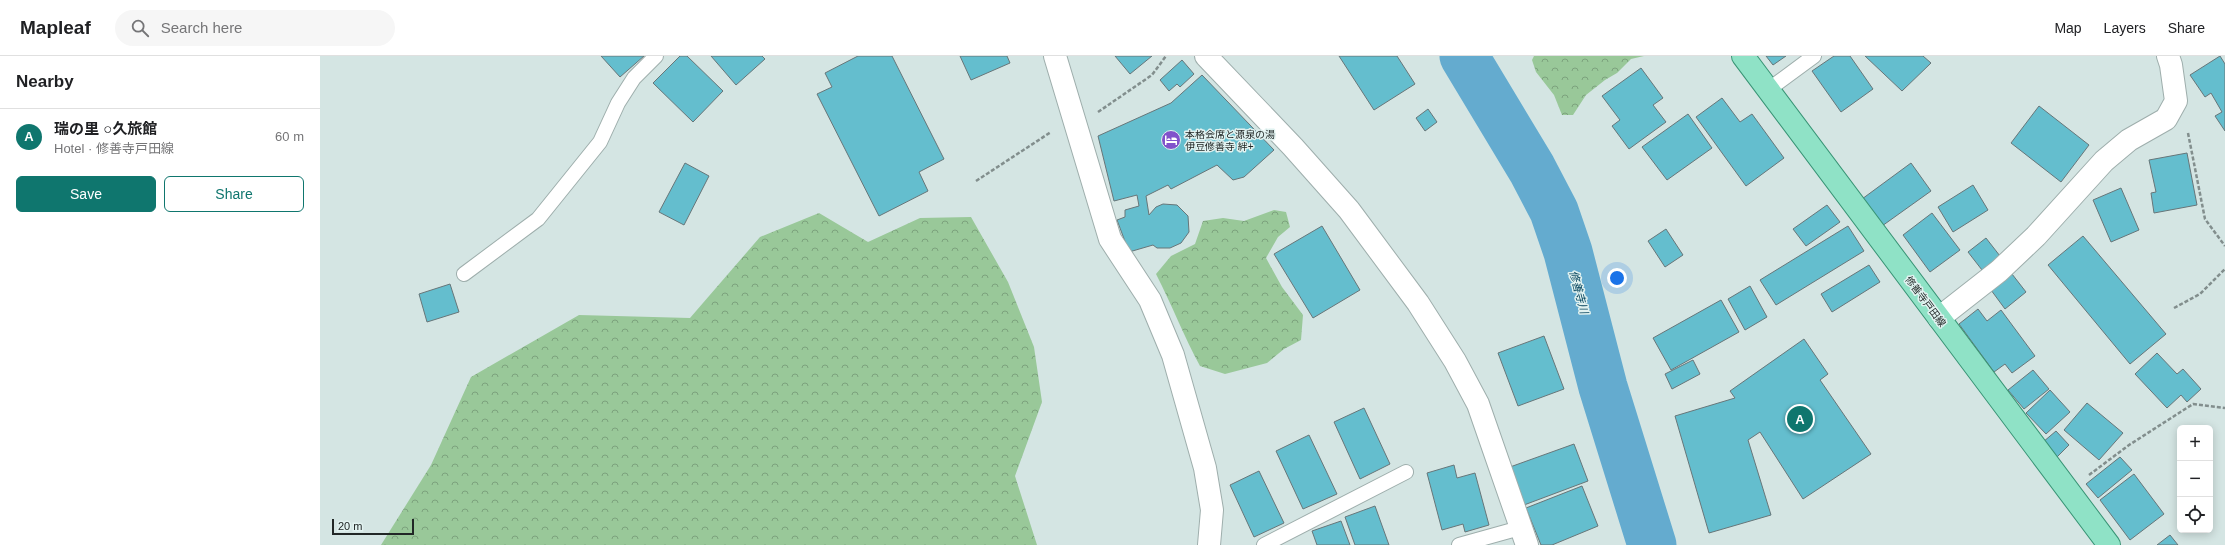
<!DOCTYPE html>
<meta charset="utf-8">
<style>
body{margin:0;font-family:Arial,"Noto Sans JP",sans-serif;background:#f6f6f6;color:#202124}
.controls{position:absolute;right:12px;bottom:12px;display:grid;overflow:hidden;border-radius:6px;box-shadow:0 2px 10px #0003}
.controls button{width:36px;height:36px;display:grid;place-items:center;padding:0;border:0;border-bottom:1px solid #e0e0e0;background:#fff;color:#202124;font:20px sans-serif}
.scale{position:absolute;left:12px;bottom:10px;width:82px;box-sizing:border-box;padding-left:4px;border:2px solid #212726;border-top:0;font-size:11px;line-height:14px;white-space:nowrap;color:#212726;-webkit-text-stroke:3px #e1f2f0;paint-order:stroke}
.you{position:absolute;left:1297px;top:222px;width:14px;height:14px;margin:-10px;border:3px solid #fff;border-radius:50%;background:#1a73e8;box-shadow:0 0 0 6px #1a73e833}
.badge{display:grid;place-items:center;width:26px;height:26px;border-radius:50%;background:#0f766e;color:#fff;font-size:13px;font-weight:700}
.pin{position:absolute;translate:-50% -50%;border:2px solid #fff;box-shadow:0 1px 4px #0006}
.list{margin:0;padding:0;list-style:none}
h2{display:flex;justify-content:space-between;align-items:center;height:52px;margin:0;padding:0 16px;font-size:17px}
h2 small{font-size:13px;font-weight:400;color:#757577}
.list li{display:grid;grid-template-columns:26px 1fr auto;gap:12px;align-items:center;box-sizing:border-box;height:56px;padding:0 16px;border-top:1px solid #e0e0e0}
.list b{display:block;font-size:15px;white-space:nowrap}
.list p{margin:0;font-size:13px;white-space:nowrap;color:#757577}
.list em{font-size:13px;font-style:normal;color:#757577}
.actions{display:flex;gap:8px;padding:12px 16px}
.actions a{flex:1;padding:9px 0;border:1px solid #0f766e;border-radius:6px;text-align:center;font-size:14px;color:#0f766e}
.actions .main{background:#0f766e;color:#fff}
.icon{flex:none;width:22px;height:22px;fill:none;stroke:currentColor;stroke-width:2;stroke-linecap:round;stroke-linejoin:round}
.map{position:relative;flex:none;width:1905px;height:489px;overflow:hidden}
header{display:flex;align-items:center;gap:24px;box-sizing:border-box;height:56px;padding:0 20px;background:#fff;border-bottom:1px solid #e0e0e0}
header strong{font-size:19px}
nav{display:flex;gap:22px;margin-inline-start:auto;font-size:14px}
.search{width:280px;height:36px;background:#f6f6f6;display:flex;align-items:center;gap:10px;box-sizing:border-box;padding:0 14px;border-radius:22px;color:#757577;font-size:15px}
main{display:flex}
aside{flex:1;background:#fff}
.map>svg:first-child{display:block}
.forest{fill:url(#forest-crowns)}
.lines{fill:none;stroke-linecap:round;stroke-linejoin:round}
.river{stroke:#64abcf;stroke-width:49}
.building{fill:#64bece;stroke:#677679}
.service-casing{stroke:#9eaeac;stroke-width:16}
.minor-casing{stroke:#9eaeac;stroke-width:24}
.primary-casing{stroke:#389475;stroke-width:24}
.path{stroke:#828e8d;stroke-width:2.5;stroke-dasharray:4 2;stroke-linecap:butt}
.service{stroke:#fff;stroke-width:14}
.minor{stroke:#fff;stroke-width:22}
.primary{stroke:#8fe2c6;stroke-width:22}
.labels{text-anchor:middle;stroke-width:3;stroke-linejoin:round;paint-order:stroke}
.poi-label{font-size:10px;fill:#212726;stroke:#e1f2f0;text-anchor:start}
.street-label{font-size:10px;fill:#212726;stroke:#e1f2f0}
.water-label{font-size:11px;font-style:italic;fill:#02425b;stroke:#e1f2f0}
</style>
<header>
<strong>Mapleaf</strong>
<div class="search"><svg class="icon" aria-label="search" viewBox="0 0 24 24"><circle cx="10" cy="10" r="6"/><path d="M15 15l6 6"/></svg>Search here</div>
<nav><a>Map</a><a>Layers</a><a>Share</a></nav>
</header>
<main>
<aside>
<h2>Nearby<small></small></h2>
<ul class="list">
<li><span class="badge">A</span><div><b>瑞の里 ○久旅館</b><p>Hotel · 修善寺戸田線</p></div><em>60 m</em></li>
</ul>
<div class="actions"><a class="main">Save</a><a>Share</a></div>
</aside>
<div class="map">
<svg width="1905" height="489" viewBox="0 0 1905 489">
<defs>
<pattern id="forest-crowns" width="20" height="18" patternUnits="userSpaceOnUse"><rect width="20" height="18" fill="#99c899"/><path d="M2 6a3 3 0 1 1 6 0M12 15a3 3 0 1 1 6 0" fill="none" stroke="#7ca27d"/></pattern>
</defs>
<rect width="100%" height="100%" fill="#d4e5e3"/>
<g class="forest">
<polygon points="1214,0 1324,0 1311,3 1297,17 1285,24 1266,39 1253,59 1242,59 1234,39 1216,16 1212,4"/>
<path d="M954,154l12,2 4,15 -12,10 -12,21 16,29 21,28 -2,25 -17,9 -17,14 -42,11 -25,-8c-16,-29 -28,-61 -44,-92l15,-18 24,-12 8,-23 20,-3 21,3z"/>
<polygon points="499,157 548,186 600,162 651,161 688,226 714,291 722,346 695,420 717,489 61,489 111,409 151,321 259,259 370,262 440,181"/>
</g>
<g class="lines">
<polyline class="river" points="1144,0 1212,113 1234,155 1248,196 1283,331 1332,489"/>
</g>
<g class="building">
<polygon points="281,0 324,0 300,21"/>
<polygon points="360,0 367,0 403,35 373,66 333,27"/>
<polygon points="391,0 442,0 445,3 416,29"/>
<polygon points="538,0 572,0 624,103 599,116 608,135 559,160 497,38 512,31 505,17"/>
<polygon points="640,0 687,0 690,7 651,24"/>
<polygon points="795,0 832,0 810,18"/>
<polygon points="1019,0 1077,0 1095,28 1054,54"/>
<polygon points="1446,0 1466,0 1453,9"/>
<polygon points="1514,0 1530,0 1553,33 1521,56 1492,15"/>
<polygon points="1545,0 1603,0 1611,7 1582,35"/>
<polygon points="1900,0 1905,8 1905,75 1895,60 1902,56 1891,37 1885,41 1870,19"/>
<polygon points="862,4 874,18 860,31 857,28 849,35 840,24"/>
<polygon points="1321,12 1343,42 1333,49 1346,66 1309,93 1292,70 1300,64 1282,40"/>
<polygon points="882,19 954,94 924,121 913,124 897,109 851,133 848,129 826,140 829,159 836,151 843,148 857,149 868,160 869,176 861,187 850,192 837,192 833,189 809,196 797,164 805,161 805,154 819,150 817,139 794,145 778,80 851,47"/>
<polygon points="1402,42 1420,66 1432,58 1464,102 1426,130 1376,61"/>
<polygon points="1719,50 1769,89 1741,126 1691,87"/>
<polygon points="1108,53 1117,66 1105,75 1096,62"/>
<polygon points="1368,58 1392,92 1347,124 1322,91"/>
<polygon points="1867,97 1877,149 1834,157 1831,137 1836,136 1829,104"/>
<polygon points="365,107 389,120 364,169 339,156"/>
<polygon points="1591,107 1611,135 1562,170 1542,143"/>
<polygon points="1653,129 1668,154 1633,176 1618,151"/>
<polygon points="1801,132 1819,174 1791,186 1773,144"/>
<polygon points="1507,149 1520,166 1486,190 1473,173"/>
<polygon points="1612,157 1640,194 1610,216 1583,179"/>
<polygon points="1002,170 1040,234 993,262 954,198"/>
<polygon points="1528,170 1544,195 1456,249 1440,224"/>
<polygon points="1346,173 1363,199 1345,211 1328,185"/>
<polygon points="1763,180 1846,278 1810,308 1728,209"/>
<polygon points="1666,182 1680,200 1662,214 1648,196"/>
<polygon points="1549,209 1560,226 1512,256 1501,238"/>
<polygon points="1692,218 1706,236 1685,253 1671,234"/>
<polygon points="130,228 139,256 107,266 99,238"/>
<polygon points="1430,230 1447,261 1425,274 1408,243"/>
<polygon points="1401,244 1419,276 1351,314 1333,282"/>
<polygon points="1658,253 1667,265 1681,254 1715,300 1692,317 1685,308 1674,316 1639,268"/>
<polygon points="1224,280 1244,333 1198,350 1178,297"/>
<polygon points="1484,283 1508,318 1500,324 1551,398 1483,443 1440,376 1428,384 1451,459 1389,477 1355,360 1415,342 1410,335"/>
<polygon points="1837,297 1857,318 1863,313 1881,333 1867,346 1861,339 1847,352 1815,318"/>
<polygon points="1373,304 1380,318 1352,333 1345,318"/>
<polygon points="1713,314 1729,333 1704,353 1688,334"/>
<polygon points="1730,334 1750,356 1726,378 1706,357"/>
<polygon points="1767,347 1803,377 1779,404 1744,374"/>
<polygon points="1044,352 1070,408 1040,423 1014,366"/>
<polygon points="1736,375 1749,389 1737,401 1723,386"/>
<polygon points="989,379 1017,438 983,453 956,395"/>
<polygon points="1254,388 1268,425 1204,449 1190,411"/>
<polygon points="1800,401 1812,414 1778,442 1766,428"/>
<polygon points="1134,409 1137,422 1155,417 1169,469 1145,476 1143,468 1122,474 1107,417"/>
<polygon points="939,415 964,467 934,481 910,429"/>
<polygon points="1814,418 1844,458 1810,484 1780,444"/>
<polygon points="1262,430 1278,470 1232,489 1221,489 1206,452"/>
<polygon points="1055,450 1069,489 1035,489 1025,461"/>
<polygon points="1021,465 1030,489 997,489 992,475"/>
<polygon points="1850,479 1858,489 1837,489"/>
</g>
<g class="lines">
<g class="service-casing">
<g id="service">
<polyline points="1448,34 1494,0"/>
<polyline points="144,218 218,163 280,86 298,47 314,22 336,0"/>
<polyline points="944,489 1086,416"/>
<polyline points="1139,489 1200,472"/>
</g>
</g>
<g class="minor-casing">
<g id="minor">
<polyline points="735,0 790,183 830,244 853,299 885,412 892,454 889,489"/>
<polyline points="886,0 973,91 1029,154 1098,247 1135,305 1158,348 1207,489"/>
<polyline points="1619,262 1679,215 1716,180 1784,105 1809,84 1846,63 1856,45 1851,9 1848,0"/>
</g>
</g>
<g class="primary-casing">
<polyline id="primary" points="1423,0 1789,489"/>
</g>
<g class="path">
<polyline points="778,56 832,19 846,0"/>
<polyline points="1868,77 1885,163 1905,190"/>
<polyline points="656,125 731,76"/>
<polyline points="1854,252 1880,238 1905,213"/>
<polyline points="1769,419 1809,389 1873,348 1905,352"/>
</g>
<use href="#service" class="service"/>
<use href="#minor" class="minor"/>
<use href="#primary" class="primary"/>
</g>
<defs>
<g id="hotel-disc" transform="scale(1)"><circle r="9.5" fill="#8152cb" stroke="#e1f2f0"/><path d="M-6-4.5h1.5V1H6V5H4.5V3h-9V5H-6ZM-4 0a1.8 1.8 0 1 1 3.6 0ZM.5 0V-2.5h3Q6-2.5 6 0Z" fill="#fff"/></g>
</defs>
<g fill-rule="evenodd">
<use href="#hotel-disc" x="851" y="84"/>
</g>
<g class="labels">
<g class="poi-label">
<text x="865" y="82">本格会席と源泉の湯<tspan x="865" dy="12">伊豆修善寺 絆+</tspan></text>
</g>
<g class="street-label">
<text transform="translate(1606 245) rotate(53)" y="4">修善寺戸田線</text>
</g>
<g class="water-label">
<text transform="translate(1259 236) rotate(75)" y="4">修善寺川</text>
</g>
</g>
</svg>
<div class="controls">
<button>+</button>
<button>−</button>
<button><svg class="icon" aria-label="locate" viewBox="0 0 24 24"><circle cx="12" cy="12" r="6"/><path d="M12 2v4M12 18v4M2 12h4M18 12h4"/></svg></button>
</div>
<div class="scale">20 m</div>
<div class="you"></div>
<div class="pin badge" style="left:1480px;top:363px">A</div>
</div>
</main>
